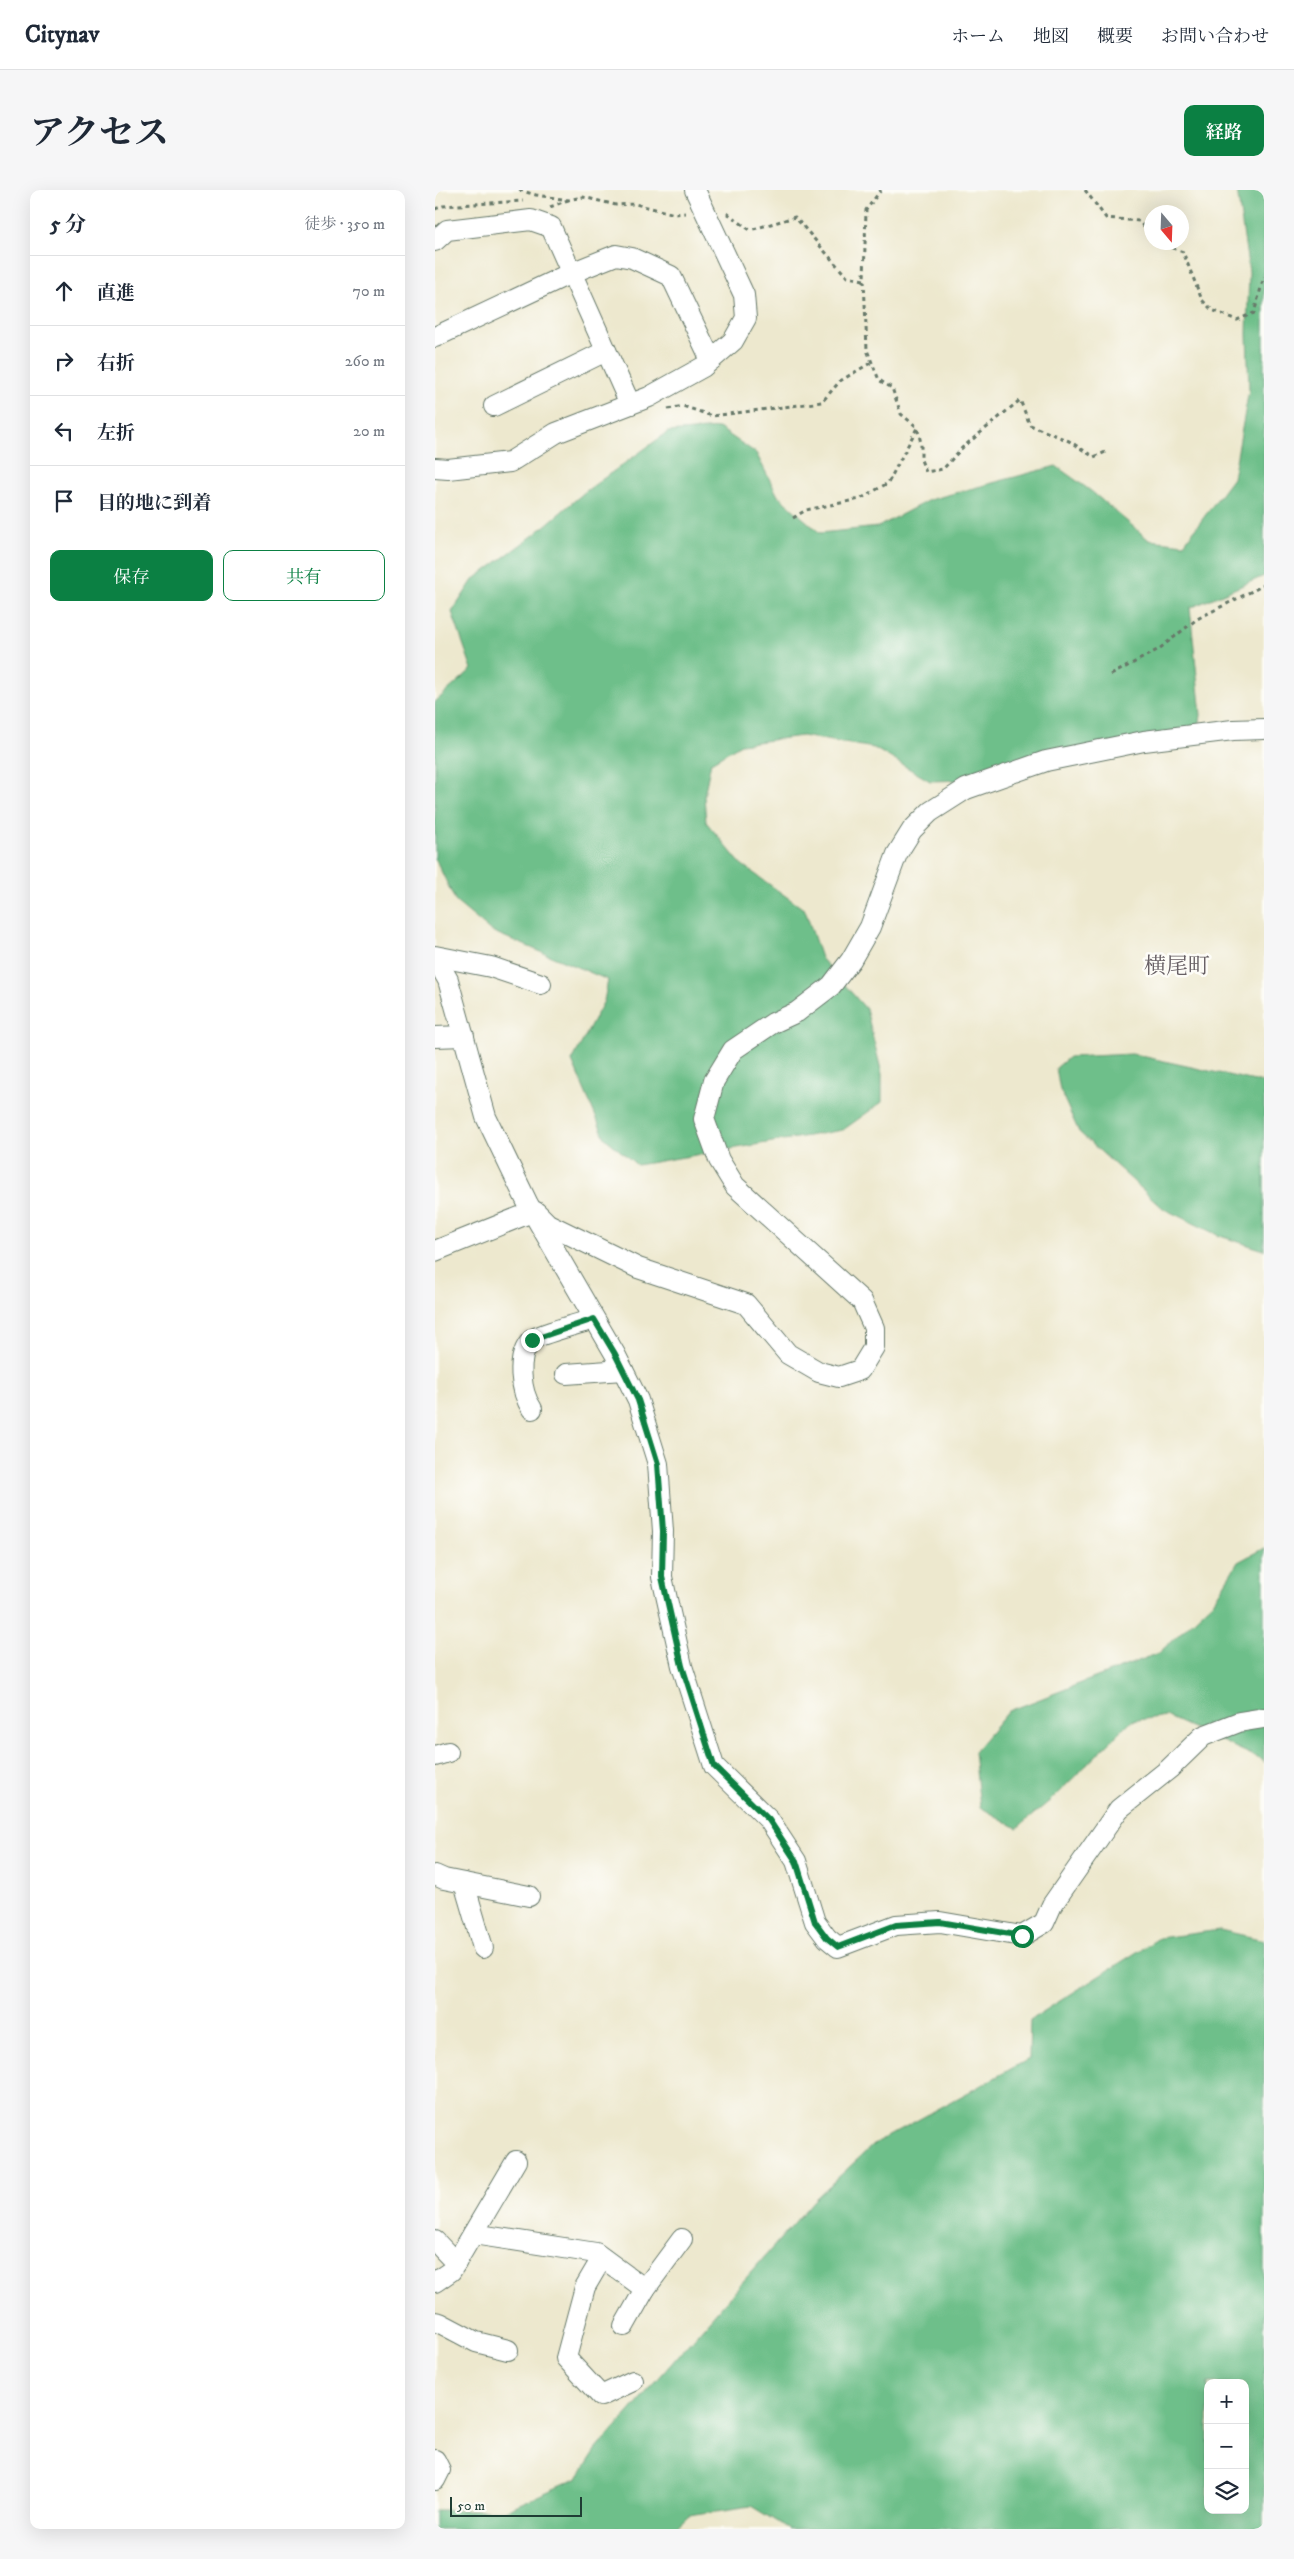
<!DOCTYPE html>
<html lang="ja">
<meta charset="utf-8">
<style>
body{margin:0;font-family:"IM FELL DW Pica","Noto Serif JP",serif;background:#f6f6f7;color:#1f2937}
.controls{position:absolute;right:15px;bottom:15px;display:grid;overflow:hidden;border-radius:10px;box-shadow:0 5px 20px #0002}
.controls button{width:45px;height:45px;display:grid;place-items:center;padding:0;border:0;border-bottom:1px solid #e0e1e3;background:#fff;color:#1f2937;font:25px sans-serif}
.compass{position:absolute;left:709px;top:15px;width:45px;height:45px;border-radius:50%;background:#fff;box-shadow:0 5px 20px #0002;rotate:161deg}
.scale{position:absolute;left:15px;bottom:12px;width:132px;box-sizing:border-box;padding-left:5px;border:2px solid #1f3d34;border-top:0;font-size:14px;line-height:18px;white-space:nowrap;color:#1f3d34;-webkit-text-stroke:4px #fdfcf7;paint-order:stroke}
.stop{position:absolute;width:15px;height:15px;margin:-11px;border:4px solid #0b8043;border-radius:50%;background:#fff}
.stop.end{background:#0b8043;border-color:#fff;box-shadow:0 1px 5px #0008}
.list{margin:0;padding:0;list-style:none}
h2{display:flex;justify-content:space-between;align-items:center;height:65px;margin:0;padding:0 20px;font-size:21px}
h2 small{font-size:16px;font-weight:400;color:#747a83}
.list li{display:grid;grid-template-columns:32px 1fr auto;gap:15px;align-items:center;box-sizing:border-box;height:70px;padding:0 20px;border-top:1px solid #e0e1e3}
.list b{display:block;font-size:19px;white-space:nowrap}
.list em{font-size:16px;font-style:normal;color:#747a83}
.actions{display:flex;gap:10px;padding:15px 20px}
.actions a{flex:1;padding:11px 0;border:1px solid #0b8043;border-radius:10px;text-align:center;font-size:18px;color:#0b8043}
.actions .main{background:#0b8043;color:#fff}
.icon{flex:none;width:28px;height:28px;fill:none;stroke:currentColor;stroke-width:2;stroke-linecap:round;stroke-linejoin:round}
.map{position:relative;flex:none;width:829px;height:2339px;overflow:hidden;border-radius:10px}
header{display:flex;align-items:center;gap:30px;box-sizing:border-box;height:70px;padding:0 25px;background:#fff;border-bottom:1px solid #e0e1e3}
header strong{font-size:24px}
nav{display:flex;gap:28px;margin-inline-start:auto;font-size:18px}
.intro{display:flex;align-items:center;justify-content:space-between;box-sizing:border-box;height:120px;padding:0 30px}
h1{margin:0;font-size:35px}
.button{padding:12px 22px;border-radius:10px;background:#0b8043;color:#fff;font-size:18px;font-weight:700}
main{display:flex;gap:30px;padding:0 30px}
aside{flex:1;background:#fff;border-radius:10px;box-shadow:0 5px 20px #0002}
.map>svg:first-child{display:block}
.forest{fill:#6ebf8a;stroke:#467e5f;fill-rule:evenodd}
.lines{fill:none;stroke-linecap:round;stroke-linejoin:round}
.minor-casing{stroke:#67796a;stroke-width:22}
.path{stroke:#67796a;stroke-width:3;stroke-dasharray:4 4;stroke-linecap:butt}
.minor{stroke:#fff;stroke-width:20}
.route{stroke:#0b8043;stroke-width:6}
.labels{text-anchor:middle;stroke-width:5;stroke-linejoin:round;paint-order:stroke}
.quarter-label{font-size:22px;fill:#686065;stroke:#fdfcf7}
</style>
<header>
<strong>Citynav</strong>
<nav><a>ホーム</a><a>地図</a><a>概要</a><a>お問い合わせ</a></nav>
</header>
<div class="intro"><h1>アクセス</h1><a class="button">経路</a></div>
<main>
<aside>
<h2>5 分<small>徒歩 · 350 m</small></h2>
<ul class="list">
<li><svg class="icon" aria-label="ahead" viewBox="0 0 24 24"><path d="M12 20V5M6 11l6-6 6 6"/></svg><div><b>直進</b></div><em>70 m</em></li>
<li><svg class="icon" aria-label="right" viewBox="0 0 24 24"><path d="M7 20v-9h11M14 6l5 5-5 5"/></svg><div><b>右折</b></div><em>260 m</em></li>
<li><svg class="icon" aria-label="left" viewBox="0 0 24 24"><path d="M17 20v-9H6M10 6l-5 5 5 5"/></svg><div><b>左折</b></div><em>20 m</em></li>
<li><svg class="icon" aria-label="arrive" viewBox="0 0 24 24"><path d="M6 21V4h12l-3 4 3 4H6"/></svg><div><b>目的地に到着</b></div></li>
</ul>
<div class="actions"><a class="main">保存</a><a>共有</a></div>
</aside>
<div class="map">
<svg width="829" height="2339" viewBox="0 0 829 2339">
<rect width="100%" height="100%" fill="#fdfcf7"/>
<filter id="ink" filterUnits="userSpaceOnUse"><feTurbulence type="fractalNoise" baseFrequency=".02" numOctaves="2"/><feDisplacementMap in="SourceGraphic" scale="10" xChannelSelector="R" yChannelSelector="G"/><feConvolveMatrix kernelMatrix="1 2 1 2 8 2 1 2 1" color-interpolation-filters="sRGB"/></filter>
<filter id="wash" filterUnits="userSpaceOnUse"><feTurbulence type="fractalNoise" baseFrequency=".0096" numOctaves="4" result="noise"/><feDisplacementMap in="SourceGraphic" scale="20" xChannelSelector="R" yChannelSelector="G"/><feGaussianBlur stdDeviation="1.12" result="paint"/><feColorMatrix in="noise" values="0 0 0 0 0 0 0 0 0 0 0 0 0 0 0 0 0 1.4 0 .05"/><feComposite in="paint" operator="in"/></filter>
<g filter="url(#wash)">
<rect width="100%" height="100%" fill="#ede8ce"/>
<g class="forest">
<polygon points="802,0 829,0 829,386 755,418 766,525 763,545 533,590 495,591 439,558 367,546 306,554 276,572 269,606 271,632 306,674 370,720 386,768 431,819 447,884 447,912 408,940 202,975 170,948 137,871 169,811 173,790 56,741 21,712 0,668 0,512 37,479 17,422 38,390 100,344 151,301 233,242 284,238 321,263 343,306 385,343 443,337 494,310 621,276 656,301 714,350 749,354 798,288 814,200 812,144 814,82"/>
<polygon points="697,864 829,893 829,1060 785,1046 729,1019 644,942 625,900 621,878 634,867"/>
<polygon points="829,1358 829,1573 826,1569 731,1526 696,1531 617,1609 582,1638 545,1617 539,1562 574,1521 724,1463 778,1412 803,1372"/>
<path d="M785,1740l44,10v589h-475l-38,-23 -62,9 -15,14h-239v-19h71l72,-32 18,-28 219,-251 59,-55 155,-85 1,-39 129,-82zM773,2193h37v127h-37z"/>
</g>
</g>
<g filter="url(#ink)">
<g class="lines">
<g class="minor-casing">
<g id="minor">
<polyline points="0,51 12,40 96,30 116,37 195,214"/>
<polyline points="0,147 136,83 181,65 197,68 236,86 276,170"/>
<polyline points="59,216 171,161"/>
<polyline points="0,278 13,279 75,272 121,243 214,207 268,177 298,151 311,128 309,105 260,0"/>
<polyline points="0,766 56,777 106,794"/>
<polyline points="0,767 13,790 51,927 93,1014 180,1164 203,1210 223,1274 228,1341 227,1387 247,1476 279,1576 334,1630 361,1671 380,1732 392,1748 403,1757 461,1735 505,1732 587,1746 609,1733 617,1715 684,1619 734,1579 768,1546 804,1532 829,1528"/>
<polyline points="0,847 29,846"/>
<polyline points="101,1022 113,1034 203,1078 311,1114 353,1164 384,1182 404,1187 425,1180 439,1157 439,1138 427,1111 300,996 284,970 269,929 279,891 298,860 338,833 362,822 396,796 416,770 435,737 462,664 477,640 495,622 531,599 611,571 709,551 798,540 829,539"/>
<polyline points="0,1061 97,1022"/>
<polyline points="131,1184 188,1180"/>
<path d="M97,1219c-11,-16 -17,-53 0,-69 7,-6 50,-17 62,-21"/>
<polyline points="0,1566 13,1562"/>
<polyline points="0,1685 9,1689 94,1706"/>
<polyline points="29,1693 48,1758"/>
<polyline points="38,2044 161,2063 210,2099 189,2136"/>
<polyline points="0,2051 21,2073"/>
<polyline points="167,2068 150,2097 131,2168 166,2206 198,2191"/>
<polyline points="0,2092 16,2081 81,1971"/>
<polyline points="210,2099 247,2049"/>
<polyline points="0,2132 5,2133 41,2152 73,2160"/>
<polyline points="0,2270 5,2280 0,2290"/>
</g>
</g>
<g class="path">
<polyline points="84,0 101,5 133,10 148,7 181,15 200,14 240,24 250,23"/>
<polyline points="650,0 671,28 704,31 716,46"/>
<polyline points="115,17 133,10"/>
<polyline points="0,19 8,16 88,11"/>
<polyline points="292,23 315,40 360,27 412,87 429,90 431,20 446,0"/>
<polyline points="722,52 748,62 767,110 777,120 802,130 819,123 829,87"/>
<polyline points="429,90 432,160 444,190 457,198 466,224 482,237 486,253 486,270 491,282 508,279 527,258 585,210 595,235 634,251 659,267 673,261"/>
<polyline points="233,219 248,216 277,226 387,212 405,191 437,172"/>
<polyline points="358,328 371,320 425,309 453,293 482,238"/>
<polyline points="676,485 724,459 762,429 829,395"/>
</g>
<use href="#minor" class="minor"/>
</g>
</g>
<g class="lines" filter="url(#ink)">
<polyline class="route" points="97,1150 159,1129 180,1164 203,1210 223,1274 228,1341 227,1387 247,1476 279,1576 334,1630 361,1671 380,1732 392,1748 403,1757 461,1735 505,1732 587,1746"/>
</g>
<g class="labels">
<g class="quarter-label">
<text x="742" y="783">横尾町</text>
</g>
</g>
</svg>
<div class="controls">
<button>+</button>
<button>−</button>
<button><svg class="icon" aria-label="layers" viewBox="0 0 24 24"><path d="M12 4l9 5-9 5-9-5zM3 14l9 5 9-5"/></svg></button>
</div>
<svg class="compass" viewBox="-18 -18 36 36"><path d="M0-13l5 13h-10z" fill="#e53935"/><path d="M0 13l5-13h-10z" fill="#747a83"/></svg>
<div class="scale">50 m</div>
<div class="stop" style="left:587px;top:1746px"></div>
<div class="stop end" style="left:97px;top:1150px"></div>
</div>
</main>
